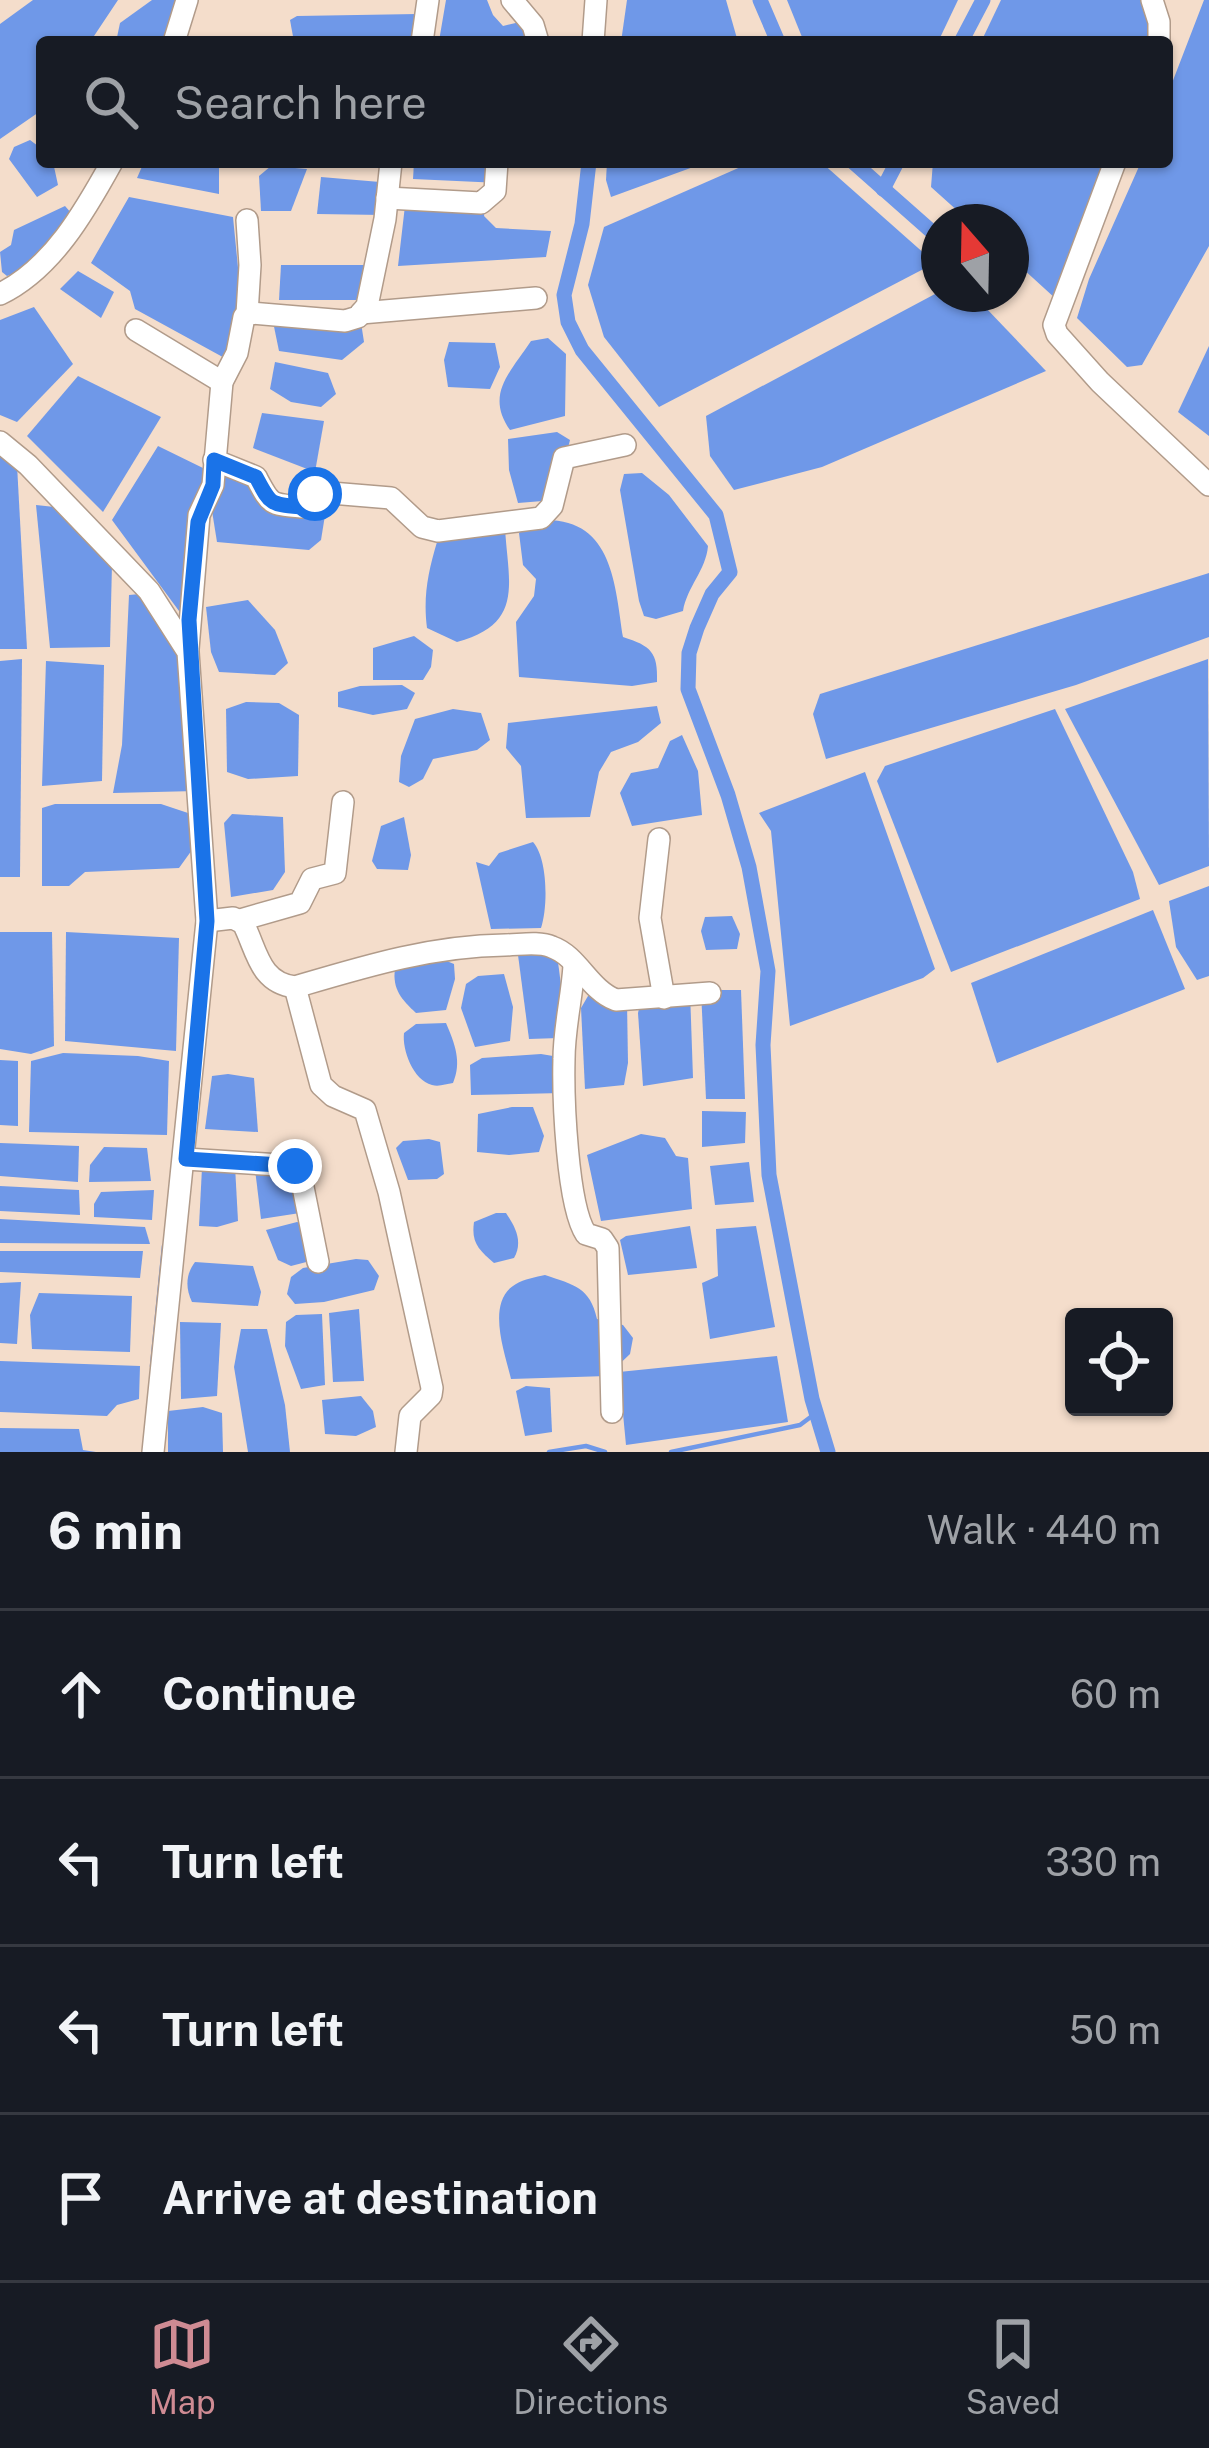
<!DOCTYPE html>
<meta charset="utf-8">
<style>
body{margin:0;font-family:"Public Sans",sans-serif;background:#242831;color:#f1f3f6}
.controls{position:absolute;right:36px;bottom:36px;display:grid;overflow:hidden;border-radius:12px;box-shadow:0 3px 9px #0004}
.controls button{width:108px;height:108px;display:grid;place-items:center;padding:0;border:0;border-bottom:3px solid #363941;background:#171b24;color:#f1f3f6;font:60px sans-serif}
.compass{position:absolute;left:921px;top:204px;width:108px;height:108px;border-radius:50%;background:#171b24;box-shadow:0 3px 9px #0004;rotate:340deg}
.stop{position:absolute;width:36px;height:36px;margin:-27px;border:9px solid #1a73e8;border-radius:50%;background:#fff}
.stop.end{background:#1a73e8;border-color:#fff;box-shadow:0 3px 12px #0008}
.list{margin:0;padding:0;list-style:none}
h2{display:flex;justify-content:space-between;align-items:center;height:156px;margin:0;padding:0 48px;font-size:51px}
h2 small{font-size:39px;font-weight:400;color:#9ea1a6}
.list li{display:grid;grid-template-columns:78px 1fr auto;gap:36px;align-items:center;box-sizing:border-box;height:168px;padding:0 48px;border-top:3px solid #363941}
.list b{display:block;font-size:45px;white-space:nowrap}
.list em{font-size:39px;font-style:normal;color:#9ea1a6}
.icon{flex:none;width:66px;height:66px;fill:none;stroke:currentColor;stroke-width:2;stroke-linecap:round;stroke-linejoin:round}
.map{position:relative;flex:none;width:1209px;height:1452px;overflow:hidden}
.search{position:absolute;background:#171b24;box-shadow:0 3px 9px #0004;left:36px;right:36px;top:36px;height:132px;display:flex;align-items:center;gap:30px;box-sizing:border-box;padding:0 42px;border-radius:12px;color:#9ea1a6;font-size:45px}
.sheet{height:828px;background:#171b24}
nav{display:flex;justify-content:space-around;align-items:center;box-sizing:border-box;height:168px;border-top:3px solid #363941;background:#171b24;font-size:33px;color:#9ea1a6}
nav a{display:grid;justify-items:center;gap:6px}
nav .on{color:#cf8b93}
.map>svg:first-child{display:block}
.water{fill:#6f98e8}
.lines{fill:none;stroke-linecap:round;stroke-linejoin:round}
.stream{stroke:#6f98e8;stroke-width:4.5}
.canal{stroke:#6f98e8;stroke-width:15}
.minor-casing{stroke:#b19b8a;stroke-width:24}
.minor{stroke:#fff;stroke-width:21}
.route{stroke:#1a73e8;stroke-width:15}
</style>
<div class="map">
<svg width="1209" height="1452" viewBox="0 0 1209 1452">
<rect width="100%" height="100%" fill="#f4ddcb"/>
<g class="water">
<polygon points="33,0 118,0 90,42 42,42 42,110 0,139 0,24"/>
<polygon points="152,0 185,0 168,42 116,42 120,23"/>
<polygon points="446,0 487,0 493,15 503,26 520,22 535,42 439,41"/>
<polygon points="627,0 726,0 738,42 621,42"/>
<polygon points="787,0 958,0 938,42 804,42"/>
<polygon points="1001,0 1145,0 1149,42 981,42"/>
<polygon points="1204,0 1209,0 1209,246 1142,365 1127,367 1077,318 1089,279 1141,162 1167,162 1167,96"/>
<polygon points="417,14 415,42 294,42 290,20 297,16"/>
<polygon points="30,140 42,149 42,162 53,162 58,185 37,197 9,159 14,147"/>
<polygon points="144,162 219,162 219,194 137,178"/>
<polygon points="414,162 503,162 500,183 413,179"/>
<polygon points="607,162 707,162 611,197 606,180"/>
<polygon points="752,162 821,162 935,263 659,407 604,337 588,285 604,227"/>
<polygon points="933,162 1111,162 1056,299 1011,258 1011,222 970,222 931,187"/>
<polygon points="271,166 307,169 291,211 261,211 259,176"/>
<polygon points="321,177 380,182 383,215 317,214"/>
<polygon points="487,196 484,216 496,228 551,231 546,257 398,266 406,197"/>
<polygon points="129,197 233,217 244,328 230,361 135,309 130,291 91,263"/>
<polygon points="65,206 72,214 27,268 7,276 2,272 0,252 11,245 14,230"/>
<polygon points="281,265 364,265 368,278 364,300 279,300"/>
<polygon points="78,271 114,292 101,318 60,289"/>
<polygon points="935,294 985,307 1046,371 822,467 734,490 710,456 706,416"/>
<polygon points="34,307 73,364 17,422 0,415 0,320"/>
<polygon points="271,312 360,316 364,342 342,360 279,351"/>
<path d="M548,338l18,16 -1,62 -55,14c-25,-36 0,-57 21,-89z"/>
<polygon points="449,342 495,343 500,367 490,389 448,387 444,360"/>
<polygon points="1209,346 1209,436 1178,412"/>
<polygon points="275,362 328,373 336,394 321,407 291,402 270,389"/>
<polygon points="78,376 161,417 103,512 27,436"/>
<polygon points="262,413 324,421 315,472 253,448"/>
<polygon points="557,432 570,440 555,500 518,503 509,470 508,439"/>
<polygon points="158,446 205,469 185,578 184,609 179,611 112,520"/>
<polygon points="0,451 17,465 27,649 0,649"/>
<path d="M642,473l27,22 39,51c-2,24 -21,41 -25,65l-27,8 -12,-3 -5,-15 -19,-111 4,-16z"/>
<polygon points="222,474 326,509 321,540 309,550 217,542 212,511"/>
<polygon points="36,505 64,508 112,564 110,647 50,648"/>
<path d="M543,520c70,-2 72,65 80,117 28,9 35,15 34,45l-25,4 -113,-9 -3,-55 18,-26 2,-17 -13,-14 -4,-32 9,-8z"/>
<path d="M505,528c3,54 20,96 -48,114l-30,-14c-4,-31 1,-56 10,-86l25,-13z"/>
<polygon points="1209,573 1209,637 1076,685 826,759 813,714 820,694"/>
<polygon points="140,594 183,660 196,791 113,793 122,745 129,595"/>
<polygon points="248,600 275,630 288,663 275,675 219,672 211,652 206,607"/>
<polygon points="414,636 433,650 431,667 423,680 373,680 373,648"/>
<polygon points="22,659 20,877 0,877 0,661"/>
<polygon points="1208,659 1209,866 1159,885 1065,709"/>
<polygon points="46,661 104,665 102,781 42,786"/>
<polygon points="402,685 415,693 407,709 373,715 338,707 338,692 360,686"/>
<polygon points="246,702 279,703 299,715 298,776 248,779 227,772 226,709"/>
<polygon points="657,706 661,723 638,742 611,752 599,772 590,817 526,818 521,766 506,748 508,723"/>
<polygon points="453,709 481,713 490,740 477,750 433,759 423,779 409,787 399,782 401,756 415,719"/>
<polygon points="1055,709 1133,872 1140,899 951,972 877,781 885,766"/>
<polygon points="682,735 698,771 702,815 632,826 620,793 631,773 658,768 670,741"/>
<polygon points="865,772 935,969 923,978 790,1026 771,831 759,813"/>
<polygon points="55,804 161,804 191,814 197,843 179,868 85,872 69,886 42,886 42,808"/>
<polygon points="232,814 283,817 285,872 273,890 231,897 224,823"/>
<polygon points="404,817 411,855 408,870 377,869 372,861 381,826"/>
<path d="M533,842c15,17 15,65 8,86l-50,1 -15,-67 13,4 10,-13z"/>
<polygon points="1209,886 1209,976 1197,980 1176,947 1169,901"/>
<polygon points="1153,910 1185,989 997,1063 971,983"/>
<polygon points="732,916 740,934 737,949 706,950 701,931 705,917"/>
<polygon points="0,932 52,932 54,1046 31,1054 0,1049"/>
<polygon points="66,932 179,938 176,1051 65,1041"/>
<polygon points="525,947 557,954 564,1009 559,1038 529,1039 518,955"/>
<path d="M437,957l17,7 1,15 -9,31 -30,3c-14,-13 -24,-24 -21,-44z"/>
<polygon points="504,974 513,1007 510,1041 475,1047 461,1008 466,984 478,976"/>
<polygon points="701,990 741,990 745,1099 706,1099"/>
<polygon points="690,991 693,1078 643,1086 638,1013 641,1000"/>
<polygon points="610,995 627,1002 628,1063 624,1085 585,1089 581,1008 588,996"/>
<path d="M446,1023c9,21 16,39 7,60 -7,1 -14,4 -21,2 -19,-5 -30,-35 -28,-52l12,-9z"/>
<polygon points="63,1053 138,1056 169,1061 167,1135 29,1132 31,1061"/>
<polygon points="541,1054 559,1057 562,1093 471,1095 470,1065 482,1058"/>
<polygon points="0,1060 18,1061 18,1126 0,1125"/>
<polygon points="228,1074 254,1078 258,1132 205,1129 212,1076"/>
<polygon points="512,1107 533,1107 544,1136 539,1152 509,1155 477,1152 478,1114"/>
<polygon points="702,1111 746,1112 745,1143 702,1147"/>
<polygon points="641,1134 665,1138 676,1156 688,1158 692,1209 601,1221 587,1155"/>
<polygon points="429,1139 440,1142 444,1174 437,1179 408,1180 396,1148 403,1141"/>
<polygon points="0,1143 79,1146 78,1182 0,1176"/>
<polygon points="104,1147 147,1148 151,1181 89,1182 90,1165"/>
<polygon points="749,1162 754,1202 715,1205 710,1166"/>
<polygon points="235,1166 238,1221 217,1227 199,1226 202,1168"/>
<polygon points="302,1168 300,1213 261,1219 255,1169"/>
<polygon points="0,1186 79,1190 80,1215 0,1211"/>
<polygon points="154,1190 152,1220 94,1217 94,1204 101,1192"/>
<path d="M496,1213h10c10,15 17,29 8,45l-20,5c-15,-13 -23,-20 -20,-41z"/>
<polygon points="0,1219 145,1227 150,1244 0,1243"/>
<polygon points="297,1222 313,1227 314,1260 291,1266 278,1260 266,1230"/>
<polygon points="690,1226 697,1268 628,1275 620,1240 626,1236"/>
<polygon points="756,1226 775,1327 710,1339 702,1283 718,1276 716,1229"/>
<polygon points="0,1251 143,1251 140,1278 0,1272"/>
<polygon points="356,1259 368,1260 379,1276 374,1290 324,1302 295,1304 287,1294 291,1277 303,1268"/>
<path d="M195,1262l58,4 8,26 -3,14 -66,-4c-7,-15 -6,-28 3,-40z"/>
<path d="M545,1275c29,10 45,12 52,44l26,6 10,13 -3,16 -23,22 -96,3c-6,-26 -26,-78 5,-95 8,-5 20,-7 29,-9z"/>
<polygon points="21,1282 17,1344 0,1343 0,1283"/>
<polygon points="39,1293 132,1296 130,1352 32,1349 30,1315"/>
<polygon points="359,1309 364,1381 333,1382 329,1313"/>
<polygon points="322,1314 325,1385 301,1389 285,1346 286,1322 296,1315"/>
<polygon points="180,1322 221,1323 217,1396 181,1399"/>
<polygon points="241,1329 267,1329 285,1405 290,1452 248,1452 234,1367"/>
<polygon points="777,1356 788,1422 626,1445 619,1372"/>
<polygon points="0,1361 140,1366 139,1399 117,1405 107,1416 0,1412"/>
<polygon points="526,1386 550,1388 552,1432 525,1436 516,1391"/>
<polygon points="361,1396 373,1411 376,1427 356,1436 325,1434 322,1400"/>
<polygon points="203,1407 222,1413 223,1452 168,1452 168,1411"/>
<polygon points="0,1428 79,1429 83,1450 96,1452 0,1452"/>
</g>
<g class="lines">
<g class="stream">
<polyline points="152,1366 164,1246"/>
<polyline points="549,1452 586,1446 605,1452"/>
<polyline points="671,1452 800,1425 816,1413"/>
</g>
<g class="canal">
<polyline points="760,0 778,42"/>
<polyline points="961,42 983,0"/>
<polyline points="589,162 582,224 564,295 568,322 582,350 716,515 730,572 712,594 697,628 689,653 688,689 728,795 749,867 768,971 763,1045 769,1175 812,1399 828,1452"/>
<polyline points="853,162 939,238"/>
<polyline points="883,189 897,162"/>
</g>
<g class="minor-casing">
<g id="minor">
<polyline points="512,0 533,25 538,42"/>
<polyline points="1152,0 1159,22 1159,42"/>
<polyline points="174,42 187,0"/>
<polyline points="422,42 428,0"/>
<polyline points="593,42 596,0"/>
<polyline points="1115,162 1054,325 1057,334 1100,382 1209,485"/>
<polyline points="387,198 481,203 495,191 497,162"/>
<path d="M0,294c52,-25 85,-83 112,-132"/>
<polyline points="361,313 536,298"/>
<polyline points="247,314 250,265 247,220"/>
<polyline points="136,330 222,382"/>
<polyline points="0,442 28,465 149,591 188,652 207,921 153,1452"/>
<path d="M214,460l42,17c15,28 13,27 46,30l17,-15 72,6 31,29 16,4 103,-13 11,-12 12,-48 61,-13"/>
<polyline points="188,649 199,515 213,485 222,382 237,353 244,317 251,313 345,321 358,317 367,306 385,219 391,162"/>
<polyline points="659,839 650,918 664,998"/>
<polyline points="240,920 300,903 312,879 335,873 343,802"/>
<path d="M207,921l26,-3 10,5c14,27 16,60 52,64 71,-21 136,-41 210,-42 14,0 34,-4 47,2 26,9 37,43 64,53l94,-7"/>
<path d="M574,966c-2,31 -10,62 -10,93 -1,38 3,147 22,175l16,5 6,9 4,164"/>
<polyline points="295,987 321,1085 333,1096 365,1110 389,1192 432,1388 431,1395 410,1416 406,1452"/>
<polyline points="186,1159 295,1166 300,1172 318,1262"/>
</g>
</g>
<use href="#minor" class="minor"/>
</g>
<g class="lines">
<path class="route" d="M295,1166l-109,-7 21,-238 -18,-301 9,-98 15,-37 1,-25 42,17c15,28 13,27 46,30l13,-13"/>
</g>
</svg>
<div class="controls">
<button><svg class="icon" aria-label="locate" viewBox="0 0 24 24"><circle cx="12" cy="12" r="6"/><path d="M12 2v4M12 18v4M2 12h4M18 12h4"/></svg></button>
</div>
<svg class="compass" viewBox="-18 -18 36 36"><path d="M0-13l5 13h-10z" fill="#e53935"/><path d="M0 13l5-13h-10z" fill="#9ea1a6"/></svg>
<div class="stop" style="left:315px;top:494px"></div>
<div class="stop end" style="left:295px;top:1166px"></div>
<div class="search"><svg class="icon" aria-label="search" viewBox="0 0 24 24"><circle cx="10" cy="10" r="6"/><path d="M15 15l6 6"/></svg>Search here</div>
</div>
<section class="sheet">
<h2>6 min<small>Walk · 440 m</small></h2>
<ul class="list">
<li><svg class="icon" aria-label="ahead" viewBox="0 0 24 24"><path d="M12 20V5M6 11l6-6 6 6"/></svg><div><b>Continue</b></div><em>60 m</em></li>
<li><svg class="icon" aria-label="left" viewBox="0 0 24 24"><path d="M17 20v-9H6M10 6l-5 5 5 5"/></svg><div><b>Turn left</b></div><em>330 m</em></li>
<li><svg class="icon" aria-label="left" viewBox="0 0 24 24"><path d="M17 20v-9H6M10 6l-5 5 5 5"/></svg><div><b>Turn left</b></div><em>50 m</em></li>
<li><svg class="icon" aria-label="arrive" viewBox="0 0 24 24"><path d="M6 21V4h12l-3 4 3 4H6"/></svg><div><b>Arrive at destination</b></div></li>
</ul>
</section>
<nav>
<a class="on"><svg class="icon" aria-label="map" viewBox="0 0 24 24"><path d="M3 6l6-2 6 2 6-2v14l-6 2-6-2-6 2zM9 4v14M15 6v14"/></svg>Map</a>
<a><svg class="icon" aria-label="directions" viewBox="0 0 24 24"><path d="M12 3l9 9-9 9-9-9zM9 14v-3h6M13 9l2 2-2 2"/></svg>Directions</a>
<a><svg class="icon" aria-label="saved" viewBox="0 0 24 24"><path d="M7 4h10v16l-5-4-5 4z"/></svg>Saved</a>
</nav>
